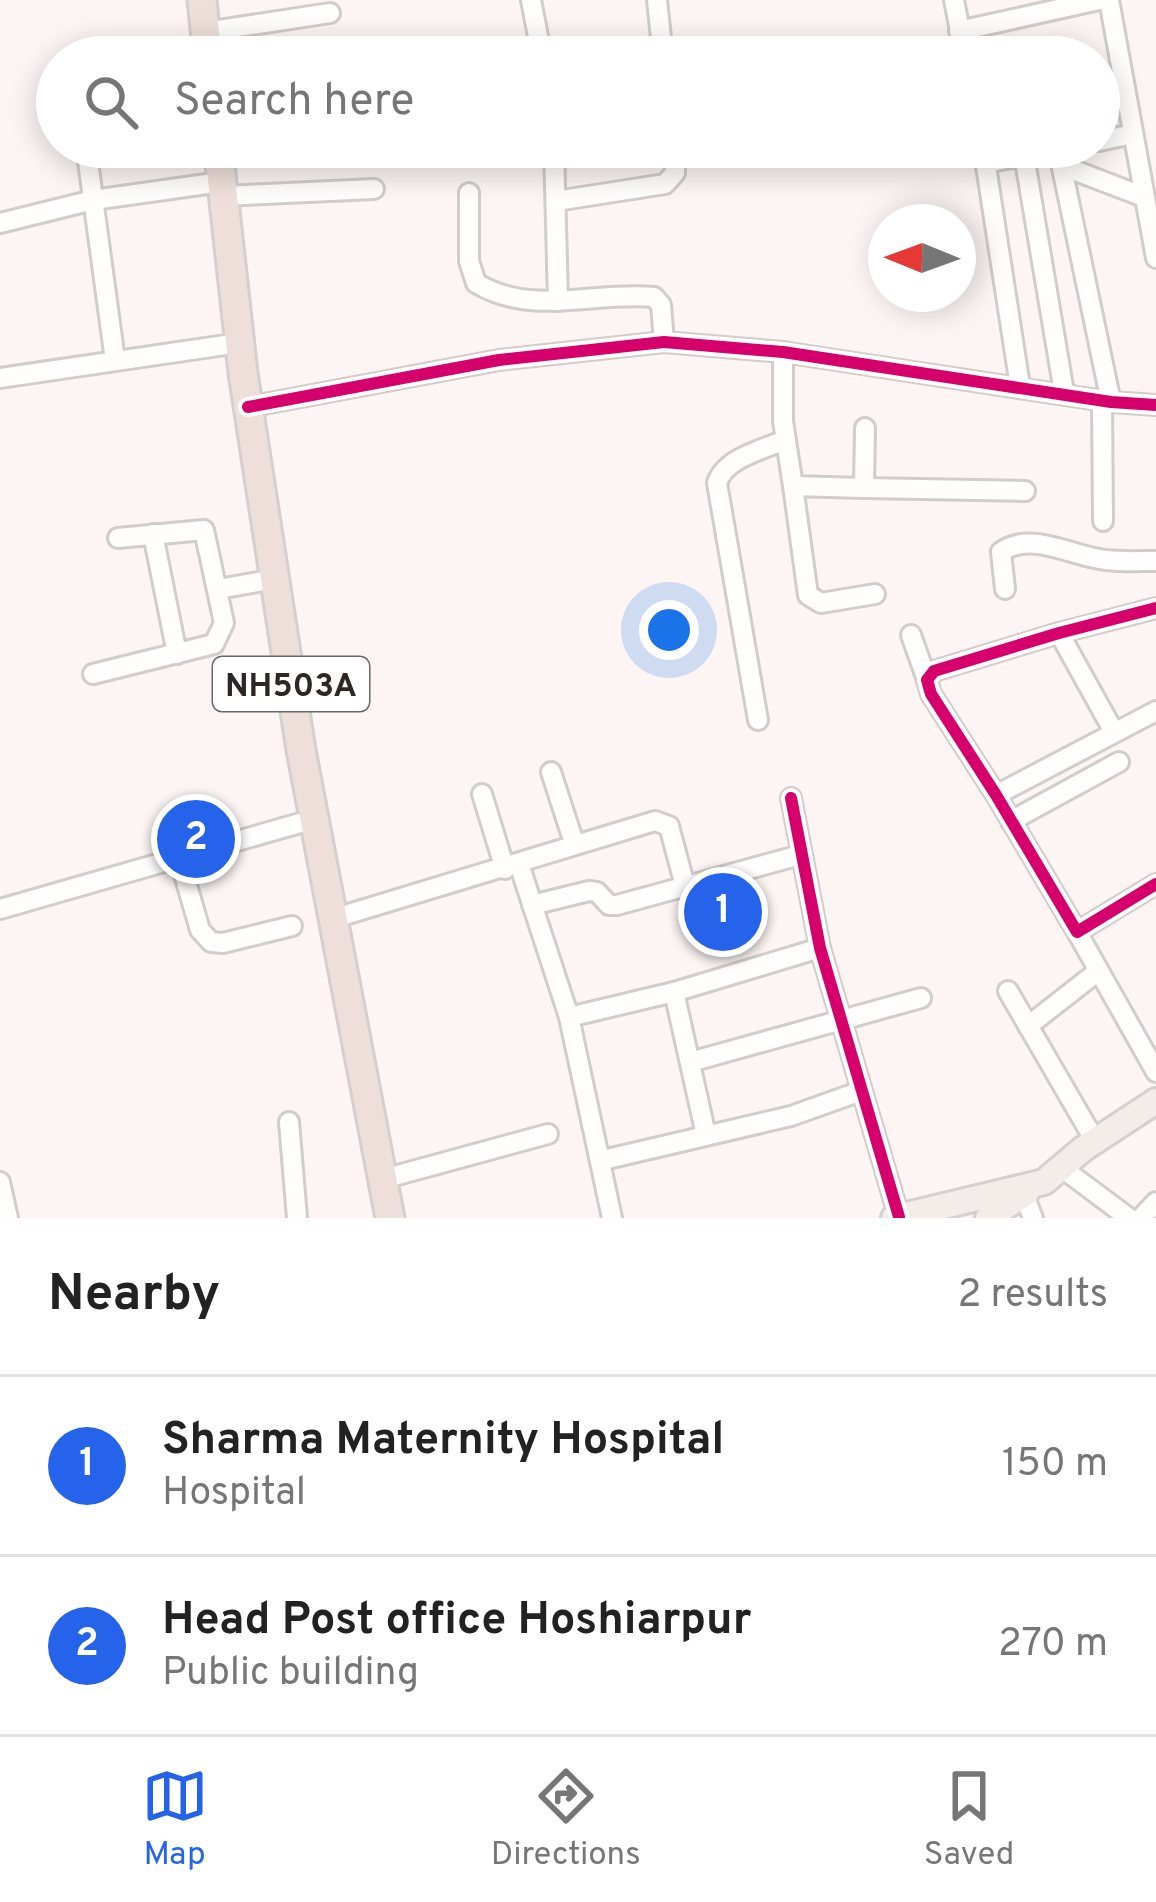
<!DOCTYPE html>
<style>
body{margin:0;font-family:Overpass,sans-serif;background:#f6f6f6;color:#222}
.compass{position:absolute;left:868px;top:204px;width:108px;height:108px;border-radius:50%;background:#fff;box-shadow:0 6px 30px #0003;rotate:271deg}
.you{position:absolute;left:669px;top:630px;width:42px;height:42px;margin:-30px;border:9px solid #fff;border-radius:50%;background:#1a73e8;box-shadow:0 0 0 18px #1a73e833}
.badge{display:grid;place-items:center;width:78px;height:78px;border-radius:50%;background:#2563eb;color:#fff;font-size:39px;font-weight:700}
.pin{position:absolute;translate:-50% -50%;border:6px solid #fff;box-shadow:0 3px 12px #0006}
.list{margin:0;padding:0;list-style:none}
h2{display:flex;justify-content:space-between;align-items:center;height:156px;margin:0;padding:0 48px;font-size:51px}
h2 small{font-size:39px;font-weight:400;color:#767676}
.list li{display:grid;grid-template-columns:78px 1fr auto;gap:36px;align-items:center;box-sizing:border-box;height:180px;padding:0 48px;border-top:3px solid #e0e0e0}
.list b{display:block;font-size:45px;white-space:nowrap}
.list p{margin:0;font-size:39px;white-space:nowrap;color:#767676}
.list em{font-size:39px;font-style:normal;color:#767676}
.icon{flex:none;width:66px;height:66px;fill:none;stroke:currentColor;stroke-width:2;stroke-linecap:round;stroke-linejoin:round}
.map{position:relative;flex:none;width:1156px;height:1218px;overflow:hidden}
.search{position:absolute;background:#fff;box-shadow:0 6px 30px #0003;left:36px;right:36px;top:36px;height:132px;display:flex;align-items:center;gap:30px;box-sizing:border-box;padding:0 42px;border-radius:66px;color:#767676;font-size:45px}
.sheet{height:516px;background:#fff}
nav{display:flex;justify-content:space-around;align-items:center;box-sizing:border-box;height:168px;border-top:3px solid #e0e0e0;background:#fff;font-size:33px;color:#767676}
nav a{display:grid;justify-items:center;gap:6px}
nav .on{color:#2563eb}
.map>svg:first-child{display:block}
.shadow{fill:#0003}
.building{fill:url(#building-cross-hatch)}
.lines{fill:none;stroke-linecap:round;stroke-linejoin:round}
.minor-casing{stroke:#d2ccca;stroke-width:24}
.major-casing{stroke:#d4d0cf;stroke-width:30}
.highway-casing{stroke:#d4d0cf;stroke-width:33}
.minor{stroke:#fffefd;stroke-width:18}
.major{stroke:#f4ece8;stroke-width:24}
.highway{stroke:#eedfda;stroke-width:27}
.cycleway-casing{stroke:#fff;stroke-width:20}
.cycleway{stroke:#d6006c;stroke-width:12}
.labels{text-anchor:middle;stroke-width:9;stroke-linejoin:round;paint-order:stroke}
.shield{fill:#fff;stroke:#6c6766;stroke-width:3}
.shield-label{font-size:33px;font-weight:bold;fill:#2d2624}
</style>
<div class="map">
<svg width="1156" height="1218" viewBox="0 0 1156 1218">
<defs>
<pattern id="building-cross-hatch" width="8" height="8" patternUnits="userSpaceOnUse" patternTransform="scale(3)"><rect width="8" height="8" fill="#bcb1af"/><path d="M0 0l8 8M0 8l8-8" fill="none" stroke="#99908e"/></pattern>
</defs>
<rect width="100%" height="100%" fill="#fcf5f4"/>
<polygon class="shadow" points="723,893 730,897 741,937 727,941 720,937"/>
<polygon class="building" points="724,890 736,934 718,939 706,895"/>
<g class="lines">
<g class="minor-casing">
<g id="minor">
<polyline points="531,0 542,57"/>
<polyline points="657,0 663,57"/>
<polyline points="954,0 965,57"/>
<polyline points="1109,0 1156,258"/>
<polyline points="214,31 239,57"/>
<polyline points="959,31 1099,0"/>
<polyline points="205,32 330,13"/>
<polyline points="261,57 279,57"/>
<polyline points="1099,141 1133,134"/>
<polyline points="86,147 115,360"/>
<polyline points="554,147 558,301"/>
<polyline points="983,147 1020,386"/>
<polyline points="1058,149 1111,402"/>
<polyline points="1024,155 1064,392"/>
<polyline points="986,163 1067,147"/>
<polyline points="1063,166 1144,197"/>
<path d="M469,193v68l7,22c56,34 118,8 178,14l7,8 3,37"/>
<polyline points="222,196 374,189"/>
<polyline points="556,201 665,184 675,173 675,147"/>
<polyline points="0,223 93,200 221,182"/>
<polyline points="783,352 783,421 793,486 864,488 865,428"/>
<polyline points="0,378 239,343"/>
<polyline points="1102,400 1103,521"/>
<polyline points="248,407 499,360 664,342 783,352 1111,402 1156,405"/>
<polyline points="793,486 808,595 821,603 875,594"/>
<polyline points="864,488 1025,491"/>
<polyline points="153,534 177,654"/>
<polyline points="218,589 275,579"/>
<path d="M1005,589l-4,-37c30,-22 72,5 105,8 17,2 34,1 50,1"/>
<polyline points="1156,608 1059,633 934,671 927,680 931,694 996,795 1077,932 1156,884"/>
<polyline points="1059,633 1114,732"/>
<polyline points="911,635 927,680"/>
<polyline points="93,674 214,644 224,623 204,530 118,538"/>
<path d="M758,720l-41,-237c8,-25 45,-33 68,-43"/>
<polyline points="551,772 574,843"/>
<polyline points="482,794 505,869"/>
<polyline points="996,795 1156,711"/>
<polyline points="791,798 820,948 899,1217"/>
<polyline points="1011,821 1119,762"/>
<polyline points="180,861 200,930 211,942 223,943 292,926"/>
<polyline points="519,864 569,1017 612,1218"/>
<polyline points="532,905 589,891 597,892 609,905 617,905 800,855"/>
<polyline points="0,909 314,819"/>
<polyline points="335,918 655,821 669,826 685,886"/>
<polyline points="1077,932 1156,1072"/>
<polyline points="1008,991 1095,1141"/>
<polyline points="674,992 706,1135"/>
<polyline points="569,1017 674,992 820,948"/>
<polyline points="1028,1026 1097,972"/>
<polyline points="690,1062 921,998"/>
<polyline points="289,1122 297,1218"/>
<polyline points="603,1160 791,1116 861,1091"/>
<polyline points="1062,1168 1129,1218"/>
<polyline points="383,1179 548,1134"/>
<polyline points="0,1182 8,1218"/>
<polyline points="1024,1195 1033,1218"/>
<polyline points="1141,1218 1156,1202"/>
</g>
</g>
<g class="major-casing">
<g id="major">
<polyline points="894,1218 1044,1182 1083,1149 1156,1101"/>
<polyline points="988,1218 1026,1193"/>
</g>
</g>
<g class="highway-casing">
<g id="highway">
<polyline points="202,0 208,57"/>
<polyline points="218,147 243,373 301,750 390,1218"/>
</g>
</g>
<use href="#minor" class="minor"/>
<use href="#major" class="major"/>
<use href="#highway" class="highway"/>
<g class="cycleway-casing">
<g id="cycleway">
<polyline points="248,407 499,360 664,342 783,352 1111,402 1156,405"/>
<polyline points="1156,608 1059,633 934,671 927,680 931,694 996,795 1077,932 1156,884"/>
<polyline points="791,798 820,948 899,1217"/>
</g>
</g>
<use href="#cycleway" class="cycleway"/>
</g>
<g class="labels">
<rect class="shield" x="213" y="657" width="156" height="54" rx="9"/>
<g class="shield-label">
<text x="291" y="696">NH503A</text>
</g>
</g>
</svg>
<svg class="compass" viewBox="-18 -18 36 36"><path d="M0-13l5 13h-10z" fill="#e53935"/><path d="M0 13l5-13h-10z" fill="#767676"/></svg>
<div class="you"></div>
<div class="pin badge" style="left:723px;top:912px">1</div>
<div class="pin badge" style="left:196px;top:839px">2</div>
<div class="search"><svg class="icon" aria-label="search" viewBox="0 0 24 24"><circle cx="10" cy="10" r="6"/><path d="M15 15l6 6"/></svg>Search here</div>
</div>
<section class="sheet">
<h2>Nearby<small>2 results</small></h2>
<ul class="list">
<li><span class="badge">1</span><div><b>Sharma Maternity Hospital</b><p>Hospital</p></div><em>150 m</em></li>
<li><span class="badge">2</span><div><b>Head Post office Hoshiarpur</b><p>Public building</p></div><em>270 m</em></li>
</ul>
</section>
<nav>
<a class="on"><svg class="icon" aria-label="map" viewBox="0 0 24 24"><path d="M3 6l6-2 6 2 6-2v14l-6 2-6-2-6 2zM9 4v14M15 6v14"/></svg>Map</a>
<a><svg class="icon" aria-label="directions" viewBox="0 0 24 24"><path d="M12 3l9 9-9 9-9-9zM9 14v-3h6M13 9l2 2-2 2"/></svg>Directions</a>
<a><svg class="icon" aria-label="saved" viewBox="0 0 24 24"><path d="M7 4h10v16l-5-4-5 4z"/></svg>Saved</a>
</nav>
